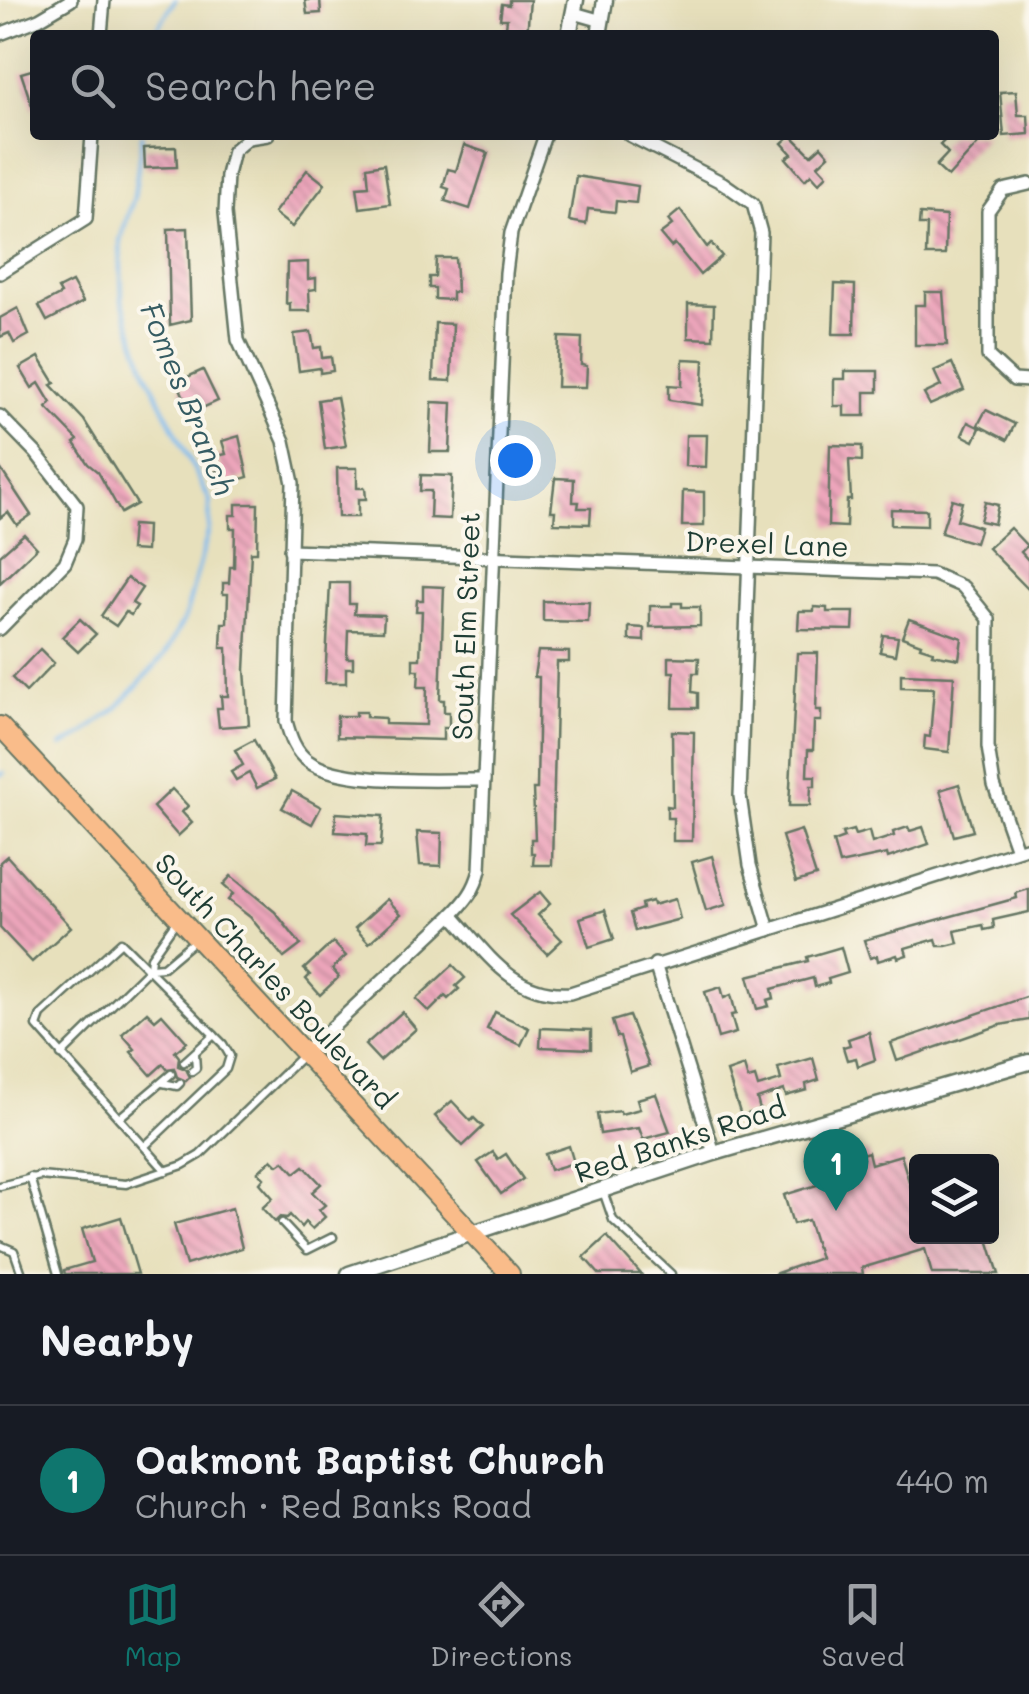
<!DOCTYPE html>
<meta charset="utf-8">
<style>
body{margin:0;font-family:Mali,sans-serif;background:#242831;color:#f1f3f6}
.controls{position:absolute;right:30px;bottom:30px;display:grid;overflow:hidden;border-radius:10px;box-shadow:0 10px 40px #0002}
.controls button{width:90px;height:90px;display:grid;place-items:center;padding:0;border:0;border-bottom:2px solid #363941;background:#171b24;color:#f1f3f6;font:50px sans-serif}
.you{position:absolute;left:515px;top:460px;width:35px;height:35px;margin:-25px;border:8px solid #fff;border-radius:50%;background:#1a73e8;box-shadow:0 0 0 15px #1a73e833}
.badge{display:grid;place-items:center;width:65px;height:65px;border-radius:50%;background:#0f766e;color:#fff;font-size:32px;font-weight:700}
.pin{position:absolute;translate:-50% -82px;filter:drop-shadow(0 2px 5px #0008)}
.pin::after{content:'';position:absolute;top:52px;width:35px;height:30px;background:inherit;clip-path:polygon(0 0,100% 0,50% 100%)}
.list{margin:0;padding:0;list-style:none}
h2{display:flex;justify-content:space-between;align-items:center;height:130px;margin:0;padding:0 40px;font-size:42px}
h2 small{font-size:32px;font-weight:400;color:#9ea1a6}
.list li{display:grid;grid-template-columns:65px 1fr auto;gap:30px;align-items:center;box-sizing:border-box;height:150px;padding:0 40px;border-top:2px solid #363941}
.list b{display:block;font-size:38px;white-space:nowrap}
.list p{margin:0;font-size:32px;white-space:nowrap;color:#9ea1a6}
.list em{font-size:32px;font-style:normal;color:#9ea1a6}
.icon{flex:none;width:55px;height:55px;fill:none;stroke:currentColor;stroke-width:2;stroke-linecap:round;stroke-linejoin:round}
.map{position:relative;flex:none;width:1029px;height:1274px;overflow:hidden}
.search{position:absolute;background:#171b24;box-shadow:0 10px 40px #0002;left:30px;right:30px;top:30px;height:110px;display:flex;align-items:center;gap:25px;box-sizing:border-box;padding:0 35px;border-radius:10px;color:#9ea1a6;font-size:38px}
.sheet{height:280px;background:#171b24}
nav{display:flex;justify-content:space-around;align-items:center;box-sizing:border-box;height:140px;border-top:2px solid #363941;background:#171b24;font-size:28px;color:#9ea1a6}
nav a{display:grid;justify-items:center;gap:5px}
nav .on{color:#0f766e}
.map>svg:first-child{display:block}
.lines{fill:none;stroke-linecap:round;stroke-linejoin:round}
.stream{stroke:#7bbaef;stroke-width:4}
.building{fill:url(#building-back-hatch)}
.service-casing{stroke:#657664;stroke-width:11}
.minor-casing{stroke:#657664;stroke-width:16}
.tertiary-casing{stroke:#657664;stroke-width:19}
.primary-casing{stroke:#657664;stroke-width:22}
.service{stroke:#fff;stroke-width:6}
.minor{stroke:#fff;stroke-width:11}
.tertiary{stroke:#fff;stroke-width:14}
.primary{stroke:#f9bc8a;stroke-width:18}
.labels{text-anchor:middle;stroke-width:8;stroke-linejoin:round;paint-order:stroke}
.street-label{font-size:28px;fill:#1f3d34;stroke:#fbf7ec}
.water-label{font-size:30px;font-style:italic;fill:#365c63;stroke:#fbf7ec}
</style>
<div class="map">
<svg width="1029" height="1274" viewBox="0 0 1029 1274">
<defs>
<pattern id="building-back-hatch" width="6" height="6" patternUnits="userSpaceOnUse" patternTransform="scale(2.5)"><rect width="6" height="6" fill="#eda6bb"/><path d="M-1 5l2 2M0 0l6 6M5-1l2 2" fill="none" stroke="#bf8899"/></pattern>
</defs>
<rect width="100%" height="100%" fill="#fbf7ec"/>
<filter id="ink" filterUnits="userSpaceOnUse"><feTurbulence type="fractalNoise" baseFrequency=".01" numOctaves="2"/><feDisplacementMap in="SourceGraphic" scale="20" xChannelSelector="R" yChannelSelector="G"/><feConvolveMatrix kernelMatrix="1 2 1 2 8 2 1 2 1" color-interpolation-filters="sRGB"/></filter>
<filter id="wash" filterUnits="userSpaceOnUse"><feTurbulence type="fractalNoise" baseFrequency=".0048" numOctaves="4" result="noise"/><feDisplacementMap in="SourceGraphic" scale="40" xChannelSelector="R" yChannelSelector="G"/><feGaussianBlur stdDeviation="2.25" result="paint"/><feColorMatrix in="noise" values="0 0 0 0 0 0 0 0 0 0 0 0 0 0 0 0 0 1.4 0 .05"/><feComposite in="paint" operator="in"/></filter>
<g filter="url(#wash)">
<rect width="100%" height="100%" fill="#e7e0bc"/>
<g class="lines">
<g class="stream">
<polyline points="153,35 175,0"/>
<polyline points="62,746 80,736 118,707 164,656 185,617 209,529 210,501 147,374 122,300 120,240 134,197 142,135"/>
<polyline points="0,775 4,773"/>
</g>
</g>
<g id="blocks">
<g class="building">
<polygon points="305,0 320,0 321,13 307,14"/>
<polygon points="509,0 530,0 527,35 505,35 507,19 500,19 502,4 509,5"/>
<polygon points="35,69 35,108 33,109 21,73"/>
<polygon points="1016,91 1018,115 1028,115 1029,134 1004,136 1000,92"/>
<polygon points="791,135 811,155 821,146 829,155 818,165 827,175 819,183 811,174 805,180 786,158 792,154 782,143"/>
<polygon points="950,135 986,135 948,177 936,166 948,153 940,145"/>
<polygon points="464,145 488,153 470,209 445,201 449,189 443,187 448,169 456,171"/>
<polygon points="176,147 177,167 145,168 144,148"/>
<polygon points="384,164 390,204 360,208 357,187 369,186 367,167"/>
<polygon points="307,170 325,184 292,227 274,213"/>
<polygon points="576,176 638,186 636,203 616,201 615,212 588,209 586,224 569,221"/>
<polygon points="680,210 707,247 711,243 722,256 700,275 675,244 671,247 660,234 672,225 668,220"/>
<polygon points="920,214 946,216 945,255 926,255 927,225 919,225"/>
<polygon points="188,228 191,320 170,325 168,229"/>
<polygon points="436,258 455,258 457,292 452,292 452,300 435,299 435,288 429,288 429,277 435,277"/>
<polygon points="308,262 308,279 316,278 316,289 309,290 310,311 290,311 290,303 286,304 287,263"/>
<polygon points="72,282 83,302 47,321 39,306 61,294 58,289"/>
<polygon points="835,284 855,285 854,334 833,334"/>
<polygon points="925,292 943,292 947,345 915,345 915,305 925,305"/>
<polygon points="688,304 714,305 713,339 688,338"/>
<polygon points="18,308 29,335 14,343 9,333 0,337 0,318"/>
<polygon points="435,323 453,324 451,381 433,380"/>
<polygon points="311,332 314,348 321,347 322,358 331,357 333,371 320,373 320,368 299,371 294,334"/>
<polygon points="559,337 582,338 581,365 587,366 586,387 557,387"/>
<polygon points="39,357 55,383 51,385 84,420 137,504 121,513 98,472 88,464 74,443 78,440 47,408 51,403 39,383 32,388 20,368"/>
<polygon points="683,359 704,360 702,405 669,400 669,385 682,386"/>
<polygon points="952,363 964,390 930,405 924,394 941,386 934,371"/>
<polygon points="203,370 218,401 191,413 180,388 188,384 185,378"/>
<polygon points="845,371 878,371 878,392 865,392 865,416 844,416 844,406 834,406 834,379 845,379"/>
<polygon points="337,397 346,446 325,449 318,400"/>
<polygon points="432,402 452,403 450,452 430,452"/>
<polygon points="986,410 1015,424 1007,440 978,425"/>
<polygon points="968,422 980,428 974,441 962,435"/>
<polygon points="686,435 707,435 706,467 685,466"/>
<polygon points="239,436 248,477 218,486 214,472 221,470 217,456 226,454 222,441"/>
<polygon points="830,445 862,446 862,461 849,460 851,500 847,500 846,527 828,526"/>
<polygon points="0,468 31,515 17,525 8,512 0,518"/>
<polygon points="337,468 357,468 357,488 365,488 366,499 358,499 358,517 338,517"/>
<polygon points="421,475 452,476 450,519 430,518 431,491 420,491"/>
<polygon points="555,478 574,479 573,502 579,502 578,508 591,508 590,524 554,523 555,511 551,511"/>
<polygon points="683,491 704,492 704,526 682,526"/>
<polygon points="952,499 962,502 957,520 980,527 975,543 941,533"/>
<polygon points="985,502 998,505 994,524 980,521"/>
<polygon points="236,504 258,504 257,552 251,552 245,670 249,725 219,727 217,708 222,708 221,696 228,696 227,648 221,648 222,623 227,623 228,594 223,594 223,583 229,583 230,567 234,567 235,528 230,528 230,515 236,515"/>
<polygon points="891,509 927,510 927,526 891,525"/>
<polygon points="132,525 147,526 146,551 130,550"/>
<polygon points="1010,528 1027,546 1021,552 1029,561 1029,590 988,548"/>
<polygon points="24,534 37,548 0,583 0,555"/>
<polygon points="127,578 142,588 132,603 137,606 131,615 126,612 116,626 101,616"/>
<polygon points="330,583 349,583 349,604 355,604 354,614 384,615 383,631 348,630 347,658 353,658 353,668 346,668 346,683 325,683"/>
<polygon points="423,586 444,587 440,700 444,700 444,712 449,712 449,728 443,728 443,740 337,737 337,716 356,716 356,712 366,712 366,717 385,718 385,724 426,725 427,687 418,687 419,670 413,670 413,659 420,659 422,611 416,611 417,600 423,600"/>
<polygon points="543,601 589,602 588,622 543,621"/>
<polygon points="672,603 682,603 682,607 700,607 700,626 650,627 650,606 672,606"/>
<polygon points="814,607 827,608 827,612 854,612 853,630 798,629 799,611 814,611"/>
<polygon points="80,619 96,634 78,652 62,637"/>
<polygon points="909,619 962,638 959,659 932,654 933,651 920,647 921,644 902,637"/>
<polygon points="629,627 644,628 644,641 629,640"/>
<polygon points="883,635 898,637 895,655 880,652"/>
<polygon points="40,649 54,663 26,692 12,678"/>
<polygon points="538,651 569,652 569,662 557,662 552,865 533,865 534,853 531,853 531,839 535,839 533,789 537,789 539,677 534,677"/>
<polygon points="797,653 818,653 816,710 821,710 821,721 814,721 813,750 808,750 807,776 815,776 815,786 811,786 810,806 789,806"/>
<polygon points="669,657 699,658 698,673 693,673 692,692 698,693 698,708 673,708 674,672 669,672"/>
<polygon points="901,674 954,676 949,752 924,749 925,736 930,737 934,688 901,687"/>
<polygon points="672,731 694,732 692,841 673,841 673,818 667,818 667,806 673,807"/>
<polygon points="254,740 275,779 257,788 249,773 236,780 231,772 243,765 235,750"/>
<polygon points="959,784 973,831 954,836 940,790"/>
<polygon points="172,789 188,806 182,812 192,823 178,836 153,807"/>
<polygon points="292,791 321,807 312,824 282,808"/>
<polygon points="336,813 383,816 381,846 366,846 367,834 335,832"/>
<polygon points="908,827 910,831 923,827 929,844 888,858 887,854 839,864 833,842 844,838 842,833 853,830 855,835 869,831 872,843 894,836 893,832"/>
<polygon points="801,830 816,876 796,882 782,836"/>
<polygon points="417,832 442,833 441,866 420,865"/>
<polygon points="7,856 71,927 32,962 0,928 0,862"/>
<polygon points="712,856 726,905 706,911 692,862"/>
<polygon points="231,876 275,912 301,945 284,958 250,917 228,900 233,894 223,885"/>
<polygon points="1029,889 1029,912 993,920 994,928 984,930 983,925 955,931 958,943 946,946 938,946 936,939 905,948 907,955 898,958 897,955 878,961 877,956 870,958 864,940 1017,898 1016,893"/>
<polygon points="540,892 550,904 538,915 562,940 547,954 510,915"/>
<polygon points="387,899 401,914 369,943 355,928"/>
<polygon points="675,899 680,919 635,931 630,913 642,909 641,904 652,901 653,905"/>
<polygon points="605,910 614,939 589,947 580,918"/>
<polygon points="333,942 346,956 332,969 339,977 320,995 306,979 310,975 304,969"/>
<polygon points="841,947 848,973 828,979 829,983 815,987 813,978 772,989 774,998 767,1000 769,1006 757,1009 748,976 808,961 807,957"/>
<polygon points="453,965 465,978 456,986 459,989 448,999 445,996 429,1012 416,999"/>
<polygon points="721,987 724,998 731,995 736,1014 731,1015 736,1033 718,1038 705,992"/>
<polygon points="1029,996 1029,1020 1000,1025 897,1061 891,1043"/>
<polygon points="147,1012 155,1020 162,1014 187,1042 175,1052 179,1057 178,1066 186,1069 190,1077 186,1081 177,1077 174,1068 167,1069 163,1064 151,1075 131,1052 135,1049 122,1034"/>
<polygon points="402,1012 416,1029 380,1061 365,1045"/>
<polygon points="495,1012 529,1028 521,1045 487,1029"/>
<polygon points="629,1016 649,1066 630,1072 620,1037 617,1037 612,1021"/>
<polygon points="541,1028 591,1030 591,1049 540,1047"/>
<polygon points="869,1032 875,1060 858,1066 856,1058 847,1060 843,1047 850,1045 848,1039"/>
<polygon points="813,1058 819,1080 806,1084 807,1090 786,1096 784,1090 757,1099 760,1110 741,1116 727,1072 744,1066 748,1079 755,1077 758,1087 781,1080 778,1068"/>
<polygon points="656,1094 670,1132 643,1139 639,1128 600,1134 597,1114 620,1111 621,1114 640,1109 637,1099"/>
<polygon points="452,1101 471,1121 474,1118 483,1127 463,1146 435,1116"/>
<polygon points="569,1146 574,1163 550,1170 545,1154"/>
<polygon points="493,1152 498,1159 506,1154 523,1179 501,1194 478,1162"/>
<polygon points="868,1152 871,1164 901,1155 916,1205 916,1236 987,1236 999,1274 932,1274 925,1249 862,1268 863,1274 774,1274 820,1258 808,1220 793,1224 784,1195 837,1179 832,1163"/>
<polygon points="272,1159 278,1165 284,1161 295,1173 304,1166 321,1184 312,1192 325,1205 319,1210 325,1217 312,1229 305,1222 301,1227 290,1215 287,1218 280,1217 275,1222 262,1208 273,1198 260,1183 264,1178 258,1172"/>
<polygon points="232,1208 242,1248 186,1265 174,1224"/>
<polygon points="121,1217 138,1274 65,1274 64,1270 92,1262 82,1229"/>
<polygon points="607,1236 641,1274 599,1274 584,1257"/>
</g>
</g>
</g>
<g filter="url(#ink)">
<use href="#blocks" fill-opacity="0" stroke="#657664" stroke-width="2.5"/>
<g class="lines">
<g class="service-casing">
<g id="service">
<polyline points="151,968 163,967 194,941"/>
<polyline points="61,1055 150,968 151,957 177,920"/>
<polyline points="184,1062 214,1035"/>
<polyline points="192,1071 196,1068 195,1054"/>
<polyline points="163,1083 177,1086 180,1083"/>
<polyline points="119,1118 171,1074"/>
<polyline points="145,1146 226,1069 230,1056 223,1044 121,942 41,1015 37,1026 166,1171"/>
<polyline points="30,1177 58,1274"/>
<polyline points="0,1186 40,1176 126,1184 183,1165 200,1155 301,1057"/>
<polyline points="603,1191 613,1220 671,1274"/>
<polyline points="282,1223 307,1250 333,1237"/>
<polyline points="0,1245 14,1251 22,1274"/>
</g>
</g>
<g class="minor-casing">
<g id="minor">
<polyline points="574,13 602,21"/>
<polyline points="0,34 39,19 71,0"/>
<polyline points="101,35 104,0"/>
<path d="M268,135l-20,3 -15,13 -6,24 -2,38 13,127 46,101 9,42 -7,238c4,15 9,31 22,40 33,25 134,18 176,19"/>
<polyline points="629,135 723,183 753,204 761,233 740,796 750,865 769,930"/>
<polyline points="1029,184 1003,190 988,211 988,356 1014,380 1029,381"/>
<polyline points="0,273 86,219 92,135"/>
<polyline points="0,416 36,453 77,506 75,539 65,563 0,629"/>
<polyline points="290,550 933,574 963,587 989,619 988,747 994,785 1017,850"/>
<path d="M452,915c35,38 61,82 118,78l459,-146"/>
<polyline points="655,964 714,1153"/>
<path d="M305,1053l147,-138c14,-14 23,-25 28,-45l26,-597 5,-40 34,-98"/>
</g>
</g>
<g class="tertiary-casing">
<g id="tertiary">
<polyline points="569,35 576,0"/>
<polyline points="599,35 605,0"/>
<polyline points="349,1274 714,1153 1029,1062"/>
</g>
</g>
<g class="primary-casing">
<polyline id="primary" points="0,726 510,1274"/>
</g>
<use href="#service" class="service"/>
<use href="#minor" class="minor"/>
<use href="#tertiary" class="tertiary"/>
<use href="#primary" class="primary"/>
</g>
</g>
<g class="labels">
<g class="street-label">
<text transform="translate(767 544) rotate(2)" y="10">Drexel Lane</text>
<text transform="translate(466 626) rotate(-88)" y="10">South Elm Street</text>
<text transform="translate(275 981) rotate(47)" y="10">South Charles Boulevard</text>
<text transform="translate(680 1140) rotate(-18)" y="10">Red Banks Road</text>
</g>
<g class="water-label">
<text transform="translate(187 399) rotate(68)" y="10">Fomes Branch</text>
</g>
</g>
</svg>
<div class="controls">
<button><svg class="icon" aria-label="layers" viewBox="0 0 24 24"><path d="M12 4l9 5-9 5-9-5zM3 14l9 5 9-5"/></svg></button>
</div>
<div class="you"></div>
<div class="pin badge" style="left:836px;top:1211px">1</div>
<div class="search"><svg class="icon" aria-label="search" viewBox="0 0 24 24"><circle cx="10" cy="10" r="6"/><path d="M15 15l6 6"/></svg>Search here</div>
</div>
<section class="sheet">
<h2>Nearby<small></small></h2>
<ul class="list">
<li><span class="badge">1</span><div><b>Oakmont Baptist Church</b><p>Church · Red Banks Road</p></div><em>440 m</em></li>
</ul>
</section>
<nav>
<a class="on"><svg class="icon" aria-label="map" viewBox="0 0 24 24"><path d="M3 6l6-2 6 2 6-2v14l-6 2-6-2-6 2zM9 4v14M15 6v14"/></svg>Map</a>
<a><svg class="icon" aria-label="directions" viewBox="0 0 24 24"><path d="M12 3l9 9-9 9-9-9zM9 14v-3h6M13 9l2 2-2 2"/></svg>Directions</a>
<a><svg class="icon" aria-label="saved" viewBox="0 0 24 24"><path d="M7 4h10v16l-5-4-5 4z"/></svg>Saved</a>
</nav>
